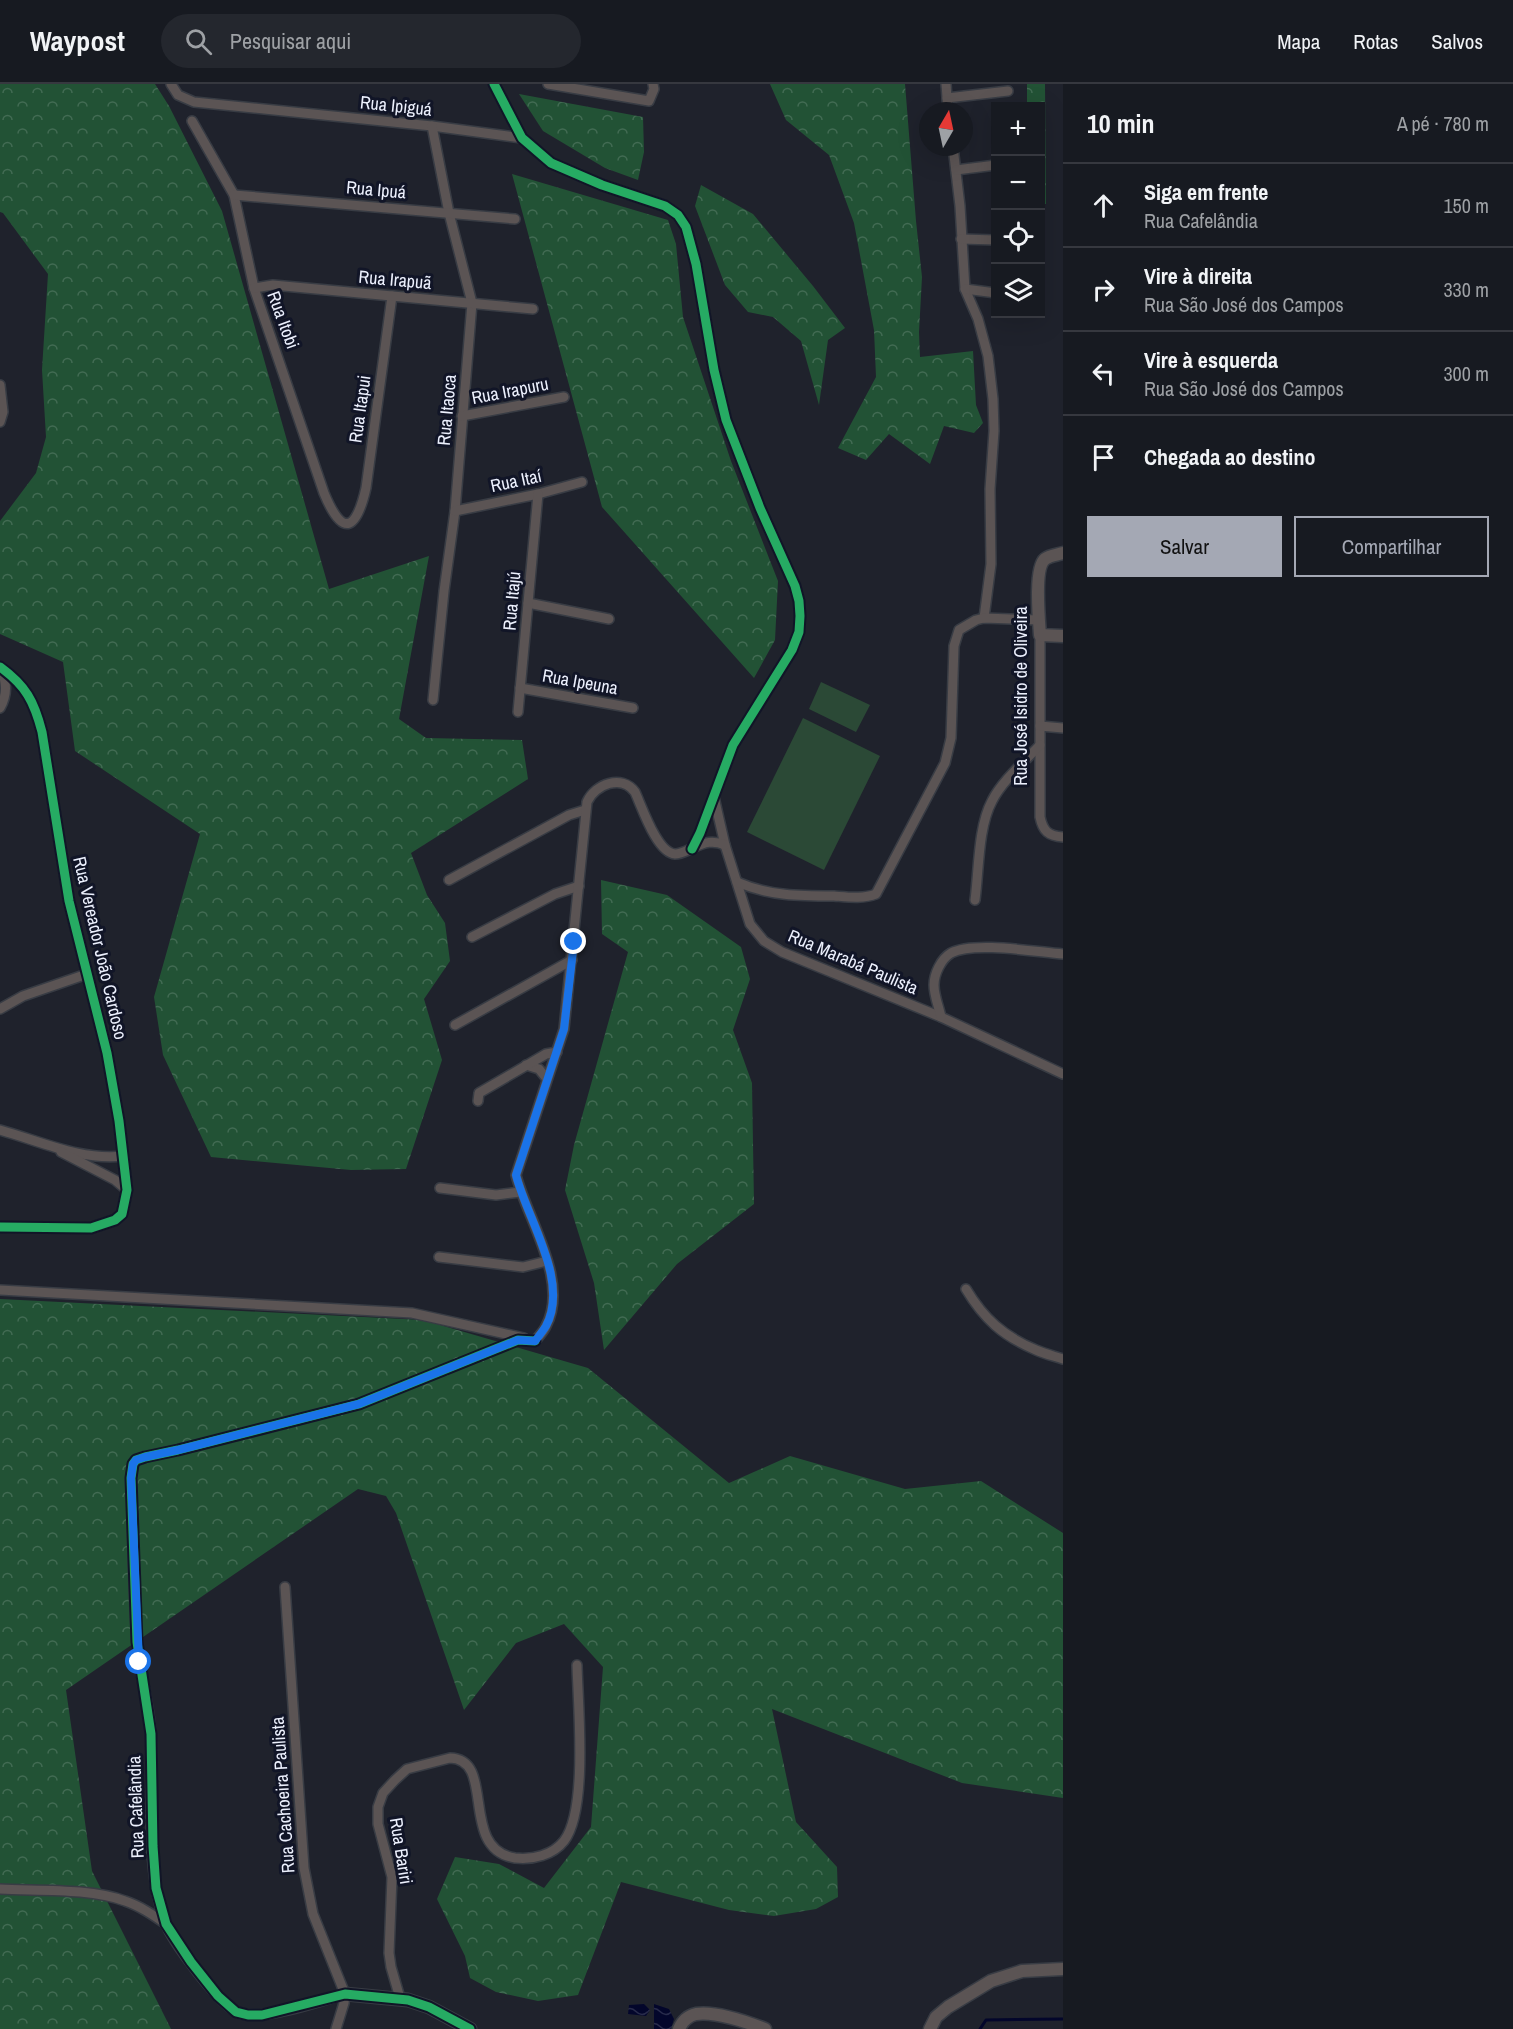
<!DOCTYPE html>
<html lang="pt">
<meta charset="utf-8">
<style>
body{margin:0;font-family:"Archivo Narrow",sans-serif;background:#24272e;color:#f1f3f6}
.controls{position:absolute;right:18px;top:18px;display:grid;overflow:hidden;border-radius:0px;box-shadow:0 6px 24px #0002}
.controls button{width:54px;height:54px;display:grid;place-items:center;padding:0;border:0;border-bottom:2px solid #36383f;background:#171a21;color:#f1f3f6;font:30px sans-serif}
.compass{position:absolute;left:919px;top:18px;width:54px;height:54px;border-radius:50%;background:#171a21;box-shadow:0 6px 24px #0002;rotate:9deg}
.stop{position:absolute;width:18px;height:18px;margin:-14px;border:4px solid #1a73e8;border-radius:50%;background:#fff}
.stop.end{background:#1a73e8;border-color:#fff;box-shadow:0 2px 6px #0008}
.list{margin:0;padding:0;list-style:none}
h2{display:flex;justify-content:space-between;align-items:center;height:78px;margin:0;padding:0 24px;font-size:26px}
h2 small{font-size:20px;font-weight:400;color:#9ea1a5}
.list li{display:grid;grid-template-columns:39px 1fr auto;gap:18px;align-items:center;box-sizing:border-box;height:84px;padding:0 24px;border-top:2px solid #36383f}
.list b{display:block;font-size:22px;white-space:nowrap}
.list p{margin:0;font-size:20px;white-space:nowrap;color:#9ea1a5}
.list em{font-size:20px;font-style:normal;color:#9ea1a5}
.actions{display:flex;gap:12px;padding:18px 24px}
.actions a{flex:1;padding:14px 0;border:2px solid #a4a8b4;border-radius:0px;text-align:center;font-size:21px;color:#a4a8b4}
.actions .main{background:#a4a8b4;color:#111}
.icon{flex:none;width:33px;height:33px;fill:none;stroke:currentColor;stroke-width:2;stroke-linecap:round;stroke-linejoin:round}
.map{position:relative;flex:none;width:1063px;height:1945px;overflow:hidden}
header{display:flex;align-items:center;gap:36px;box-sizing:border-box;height:84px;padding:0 30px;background:#171a21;border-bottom:2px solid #36383f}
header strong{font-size:28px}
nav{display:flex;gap:33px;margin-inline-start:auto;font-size:21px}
.search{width:420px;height:54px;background:#24272e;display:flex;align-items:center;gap:15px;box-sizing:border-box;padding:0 21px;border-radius:33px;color:#9ea1a5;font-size:22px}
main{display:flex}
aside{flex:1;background:#171a21}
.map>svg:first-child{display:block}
.grass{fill:#2b4936}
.forest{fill:url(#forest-crowns)}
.water{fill:url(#water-waves)}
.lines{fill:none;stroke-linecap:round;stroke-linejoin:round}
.stream{stroke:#03062b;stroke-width:3}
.minor-casing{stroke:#383c44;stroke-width:12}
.tertiary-casing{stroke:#383c44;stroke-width:15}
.minor{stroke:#5b5454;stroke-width:9}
.tertiary{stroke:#5b5454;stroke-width:12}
.cycleway-casing{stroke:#111527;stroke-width:13}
.cycleway{stroke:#26ab63;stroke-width:9}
.route{stroke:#1a73e8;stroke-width:8}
.labels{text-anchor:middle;stroke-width:6;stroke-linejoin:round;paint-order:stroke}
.street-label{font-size:18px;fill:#ecf0fd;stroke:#111527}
</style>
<header>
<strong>Waypost</strong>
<div class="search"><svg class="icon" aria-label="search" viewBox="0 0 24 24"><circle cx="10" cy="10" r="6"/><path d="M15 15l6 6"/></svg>Pesquisar aqui</div>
<nav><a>Mapa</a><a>Rotas</a><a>Salvos</a></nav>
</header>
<main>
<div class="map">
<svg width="1063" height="1945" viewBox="0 0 1063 1945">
<defs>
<pattern id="forest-crowns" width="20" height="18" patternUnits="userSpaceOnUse" patternTransform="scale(1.5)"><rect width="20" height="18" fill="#225235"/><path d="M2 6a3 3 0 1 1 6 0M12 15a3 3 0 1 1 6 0" fill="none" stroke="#426b53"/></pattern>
<pattern id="water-waves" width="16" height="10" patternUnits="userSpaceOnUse" patternTransform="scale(1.5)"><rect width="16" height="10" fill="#03062b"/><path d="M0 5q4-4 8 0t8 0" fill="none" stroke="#282b4b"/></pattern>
</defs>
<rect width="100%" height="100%" fill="#1f222c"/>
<g class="grass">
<polygon points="821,598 870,621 856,648 809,625"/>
<polygon points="803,634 880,672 824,786 747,748"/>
</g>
<g class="forest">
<polygon points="0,0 155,0 169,22 222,127 329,505 429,472 399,635 426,654 522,656 528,695 411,769 427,811 445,839 450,877 424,915 442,976 406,1085 351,1086 211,1073 163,971 154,913 200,750 75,667 63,578 0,550 0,437 36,389 46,353 42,286 48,190 3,129 0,128"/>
<polygon points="770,0 905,0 916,137 922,193 919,248 920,273 973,267 976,321 983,339 974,349 944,342 930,380 889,350 866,376 838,364 876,293 874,246 854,139 829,71 786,36"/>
<polygon points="1027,0 1045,0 1046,120 1041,120 1040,117 1040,22 1027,22"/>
<polygon points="519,10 643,33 644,68 638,96 605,84 543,47"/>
<polygon points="512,90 668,136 676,160 683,233 731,377 778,497 775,556 754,594 602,423"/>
<polygon points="701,101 753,130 813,202 845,244 828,256 819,321 801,257 773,233 748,228 725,201 695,122"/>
<polygon points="601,796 667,811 741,863 750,895 733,946 752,999 754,1120 677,1180 604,1266 594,1199 565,1106 574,1061 628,868 602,850"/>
<polygon points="0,1215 423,1236 588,1284 729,1399 790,1372 905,1405 981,1397 1063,1449 1063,1714 962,1699 772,1625 796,1738 837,1783 838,1813 816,1825 774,1832 729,1826 621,1798 578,1911 538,1917 496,1908 470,1894 465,1872 437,1815 455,1773 499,1780 544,1804 591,1743 603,1583 564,1540 516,1559 464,1626 396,1429 386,1412 358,1405 66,1606 92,1787 171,1945 0,1945"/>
</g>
<g class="water">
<polygon points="644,1920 650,1926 646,1932 628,1930 629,1921"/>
<polygon points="654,1920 669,1925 674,1935 671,1945 654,1945"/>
</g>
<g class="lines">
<polyline class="stream" points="980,1945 986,1936 1063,1935"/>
<g class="minor-casing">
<g id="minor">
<polyline points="171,0 178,11 194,18 432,42 522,54"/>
<polyline points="494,0 522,54 551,79 602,101 665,122 678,131 686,143 696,180 714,286 726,336 760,424 795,502 799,517 800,532 799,548 792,566 733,661 700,749 692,765"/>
<polyline points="548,0 649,17 654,5 653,0"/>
<polyline points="946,0 948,27"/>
<polyline points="947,14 1008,7"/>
<path d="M192,37l42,74 20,93 70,205c18,44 32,39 42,-5l26,-192"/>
<polyline points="432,42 449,129 472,219 455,427 444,507 433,616"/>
<polyline points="953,63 960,122 965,205 978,235 988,272 993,315 994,347 990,405 991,480 984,534"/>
<polyline points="956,86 996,81"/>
<polyline points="234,111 515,135"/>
<polyline points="961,155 996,156"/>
<polyline points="254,204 273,201 533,225"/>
<polyline points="965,205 996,209"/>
<polyline points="0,301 3,328 0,338"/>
<polyline points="462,332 564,313"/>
<polyline points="455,427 538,410 582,398"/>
<polyline points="528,519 609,535"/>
<path d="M1040,551v182c3,14 8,19 23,20"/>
<path d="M0,583c26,19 34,34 42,65l27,169 38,152 12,68 8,69 -5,24 -7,6 -24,8 -91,-1"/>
<polyline points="520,604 633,624"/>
<path d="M0,624c8,-15 6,-24 2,-40"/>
<polyline points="518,628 538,410"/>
<polyline points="1040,642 1063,644"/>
<polyline points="714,713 725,761 750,840 764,857 782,868 941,933 1063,990"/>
<polyline points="449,796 569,731 585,726"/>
<path d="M737,798c32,14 63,14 97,14 14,1 29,3 42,-2l69,-131 6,-25 3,-92 5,-16 17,-10 8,-2 55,2"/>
<path d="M975,816c4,-30 3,-73 17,-99 10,-20 33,-40 48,-56"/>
<polyline points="472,853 555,810 579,802"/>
<polyline points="0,925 23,912 87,890"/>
<path d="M941,933c-2,-10 -7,-21 -7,-32 0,-11 7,-26 17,-32 23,-12 85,-1 112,1"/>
<polyline points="455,941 572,876"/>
<polyline points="526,981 539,985 547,995"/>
<polyline points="478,1017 479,1009 546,970 557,968"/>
<path d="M0,1046c40,11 81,31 123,26"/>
<polyline points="61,1068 115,1096 127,1106"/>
<polyline points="440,1104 496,1111 520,1108"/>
<polyline points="439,1173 523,1183 547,1177"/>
<path d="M966,1205c18,30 37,47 70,61 9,4 18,6 27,9"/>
<polyline points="0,1206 412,1229 524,1254"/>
<path d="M535,1257c4,-5 9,-10 11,-15 24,-45 -19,-107 -30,-151l48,-146 23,-227c8,-18 35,-28 48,-10 7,15 22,61 40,62 6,0 13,-4 18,-6 12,-6 20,-8 32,-3"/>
<polyline points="285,1503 304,1784 313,1830 345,1910 344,1919 336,1945"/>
<path d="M0,1805c38,2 91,-1 125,12 15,5 28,14 41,23"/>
<path d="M345,1910c-26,7 -81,27 -106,19 -19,-7 -67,-72 -74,-91 -21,-58 -11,-125 -14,-186 -1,-32 -12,-62 -14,-94 -4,-54 -4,-109 -6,-164l2,-14 3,-4 9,-3 33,-7 181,-46 159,-64 17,1"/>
<path d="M400,1914l-9,-31 -2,-14 3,-76 -14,-53v-17l5,-14 12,-13 12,-11 43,-11c47,1 8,91 65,100 18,2 38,-3 49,-17 24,-31 14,-135 13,-176"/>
</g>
</g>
<g class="tertiary-casing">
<g id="tertiary">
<path d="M1063,469c-6,2 -13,2 -18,6 -11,9 -6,62 -5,76l23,1"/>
<polyline points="345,1910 408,1916 429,1923 470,1945"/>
<path d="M679,1945c3,-7 8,-13 17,-15 18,-3 51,8 69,15"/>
<polyline points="930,1945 936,1933 948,1923 991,1897 1022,1887 1063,1885"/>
</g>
</g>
<use href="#minor" class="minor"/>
<use href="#tertiary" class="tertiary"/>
<g class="cycleway-casing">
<g id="cycleway">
<polyline points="494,0 522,54 551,79 602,101 665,122 678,131 686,143 696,180 714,286 726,336 760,424 795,502 799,517 800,532 799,548 792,566 733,661 700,749 692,765"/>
<path d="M0,583c26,19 34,34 42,65l27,169 38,152 12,68 8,69 -5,24 -7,6 -24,8 -91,-1"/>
<polyline points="470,1945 429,1923 408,1916 345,1910 262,1931 248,1931 236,1928 218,1912 191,1878 166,1840 156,1804 153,1762 151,1650 137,1558 131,1394 133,1380 136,1376 145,1373 178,1366 359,1320 518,1256 535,1257"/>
</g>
</g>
<use href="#cycleway" class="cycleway"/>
</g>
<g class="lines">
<path class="route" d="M139,1578l-8,-184 2,-14 3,-4 9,-3 33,-7 181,-46 159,-64 17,1c4,-5 8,-10 11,-15 24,-45 -19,-107 -30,-151l48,-146 10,-87"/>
</g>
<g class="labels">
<g class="street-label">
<text transform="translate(396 22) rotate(6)" y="6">Rua Ipiguá</text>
<text transform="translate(376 106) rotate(5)" y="6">Rua Ipuá</text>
<text transform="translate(395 196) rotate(5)" y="6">Rua Irapuã</text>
<text transform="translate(283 236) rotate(70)" y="6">Rua Itobi</text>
<text transform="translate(510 307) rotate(-11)" y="6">Rua Irapuru</text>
<text transform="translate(360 325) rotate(-82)" y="6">Rua Itapui</text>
<text transform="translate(447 326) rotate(-85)" y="6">Rua Itaoca</text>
<text transform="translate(516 397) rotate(-12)" y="6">Rua Itaí</text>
<text transform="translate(512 517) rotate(-85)" y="6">Rua Itajú</text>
<text transform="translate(580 598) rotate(10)" y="6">Rua Ipeuna</text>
<text transform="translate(1021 612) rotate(-90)" y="6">Rua José Isidro de Oliveira</text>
<text transform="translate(100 864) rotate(77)" y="6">Rua Vereador João Cardoso</text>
<text transform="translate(853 878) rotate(23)" y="6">Rua Marabá Paulista</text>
<text transform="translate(283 1711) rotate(-94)" y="6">Rua Cachoeira Paulista</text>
<text transform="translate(136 1723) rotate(-92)" y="6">Rua Cafelândia</text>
<text transform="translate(401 1767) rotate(81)" y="6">Rua Bariri</text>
</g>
</g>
</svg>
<div class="controls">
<button>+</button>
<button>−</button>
<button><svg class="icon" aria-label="locate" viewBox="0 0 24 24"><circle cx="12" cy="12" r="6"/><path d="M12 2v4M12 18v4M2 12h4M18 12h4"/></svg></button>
<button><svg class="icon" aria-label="layers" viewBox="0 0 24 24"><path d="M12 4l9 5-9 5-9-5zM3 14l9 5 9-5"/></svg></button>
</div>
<svg class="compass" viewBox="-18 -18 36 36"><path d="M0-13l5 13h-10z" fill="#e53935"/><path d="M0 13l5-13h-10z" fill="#9ea1a5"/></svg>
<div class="stop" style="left:139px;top:1578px"></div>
<div class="stop end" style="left:574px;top:858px"></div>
</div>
<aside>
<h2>10 min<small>A pé · 780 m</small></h2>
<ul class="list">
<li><svg class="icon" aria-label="ahead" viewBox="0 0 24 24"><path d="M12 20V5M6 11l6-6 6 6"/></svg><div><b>Siga em frente</b><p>Rua Cafelândia</p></div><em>150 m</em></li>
<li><svg class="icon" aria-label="right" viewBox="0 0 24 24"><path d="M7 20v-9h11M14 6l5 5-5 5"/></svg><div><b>Vire à direita</b><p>Rua São José dos Campos</p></div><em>330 m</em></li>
<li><svg class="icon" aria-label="left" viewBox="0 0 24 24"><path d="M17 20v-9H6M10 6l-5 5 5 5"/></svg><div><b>Vire à esquerda</b><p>Rua São José dos Campos</p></div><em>300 m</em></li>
<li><svg class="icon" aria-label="arrive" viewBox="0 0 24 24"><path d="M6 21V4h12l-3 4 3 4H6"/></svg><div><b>Chegada ao destino</b></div></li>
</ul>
<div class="actions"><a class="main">Salvar</a><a>Compartilhar</a></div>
</aside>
</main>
